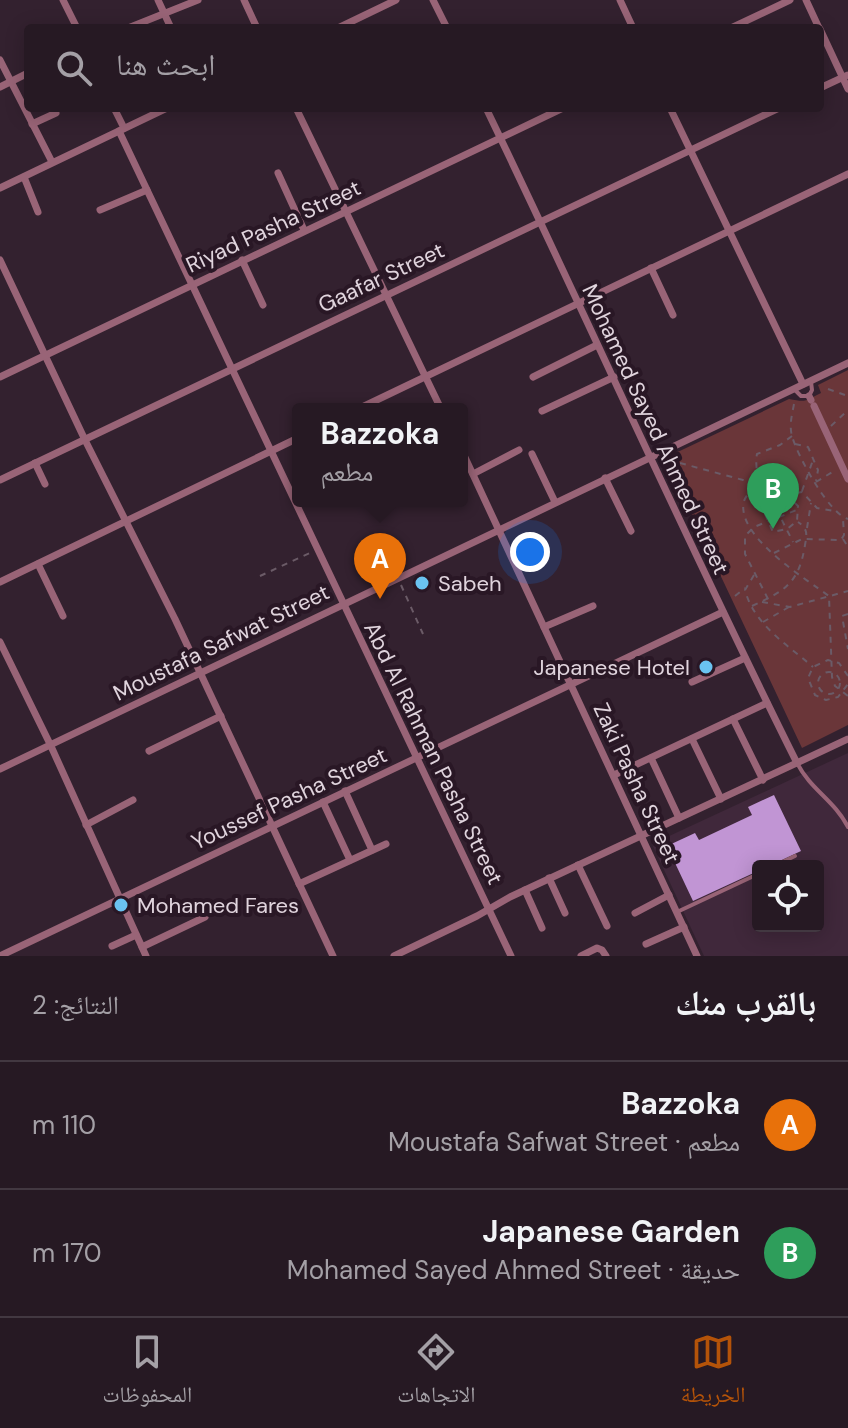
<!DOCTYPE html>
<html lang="ar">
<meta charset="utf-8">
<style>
body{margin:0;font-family:"DM Sans","Noto Naskh Arabic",sans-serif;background:#322630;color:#f1f3f6;direction:rtl}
.controls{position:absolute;right:24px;bottom:24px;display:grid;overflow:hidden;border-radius:8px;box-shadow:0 4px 20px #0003}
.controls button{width:72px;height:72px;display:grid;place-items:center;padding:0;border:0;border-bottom:2px solid #423841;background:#261923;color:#f1f3f6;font:40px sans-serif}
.you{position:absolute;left:530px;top:552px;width:28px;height:28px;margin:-20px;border:6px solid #fff;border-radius:50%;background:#1a73e8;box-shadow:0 0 0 12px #1a73e833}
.badge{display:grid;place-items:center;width:52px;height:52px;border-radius:50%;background:#b45309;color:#fff;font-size:26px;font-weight:700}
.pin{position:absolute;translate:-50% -66px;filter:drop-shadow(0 2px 4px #0008)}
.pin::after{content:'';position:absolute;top:42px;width:28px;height:24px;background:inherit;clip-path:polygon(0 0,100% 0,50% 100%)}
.popup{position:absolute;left:292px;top:403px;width:176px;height:104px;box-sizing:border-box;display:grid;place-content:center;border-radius:8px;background:#261923;filter:drop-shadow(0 2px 6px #0005);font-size:26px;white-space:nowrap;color:#a4a0a6}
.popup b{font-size:30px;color:#f1f3f6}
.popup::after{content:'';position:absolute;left:50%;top:100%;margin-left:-16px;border:16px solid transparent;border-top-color:#261923}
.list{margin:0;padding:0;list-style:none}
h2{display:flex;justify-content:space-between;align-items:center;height:104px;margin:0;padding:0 32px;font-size:34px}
h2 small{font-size:26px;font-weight:400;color:#a4a0a6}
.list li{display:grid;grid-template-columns:52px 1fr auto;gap:24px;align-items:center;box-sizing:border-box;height:128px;padding:0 32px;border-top:2px solid #423841}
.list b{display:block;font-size:30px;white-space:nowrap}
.list p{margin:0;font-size:26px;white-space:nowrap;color:#a4a0a6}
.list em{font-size:26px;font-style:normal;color:#a4a0a6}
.icon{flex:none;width:44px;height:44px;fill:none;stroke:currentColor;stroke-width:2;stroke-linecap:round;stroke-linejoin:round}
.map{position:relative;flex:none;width:848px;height:956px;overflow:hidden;direction:ltr}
.search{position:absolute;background:#261923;box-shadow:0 4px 20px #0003;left:24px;right:24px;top:24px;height:88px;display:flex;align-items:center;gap:20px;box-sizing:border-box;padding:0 28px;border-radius:8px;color:#a4a0a6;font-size:30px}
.sheet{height:360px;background:#261923}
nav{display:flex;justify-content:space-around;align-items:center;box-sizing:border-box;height:112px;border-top:2px solid #423841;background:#261923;font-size:22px;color:#a4a0a6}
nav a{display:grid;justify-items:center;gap:4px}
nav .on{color:#b45309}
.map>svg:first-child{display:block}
.built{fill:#40283b;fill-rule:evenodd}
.green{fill:#6a3639}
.building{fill:#c195d4}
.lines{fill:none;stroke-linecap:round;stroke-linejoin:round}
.path{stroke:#6b5b67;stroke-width:2;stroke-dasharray:6 6;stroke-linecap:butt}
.lane{stroke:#996477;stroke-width:4}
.street{stroke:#996477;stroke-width:7}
.poi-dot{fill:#6ac3f1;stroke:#291725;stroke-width:3}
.labels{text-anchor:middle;stroke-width:8;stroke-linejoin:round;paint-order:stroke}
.street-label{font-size:22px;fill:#e0d4dd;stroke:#291725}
.poi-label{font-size:22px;fill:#e0d4dd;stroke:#291725;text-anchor:start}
</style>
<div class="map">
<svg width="848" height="956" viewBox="0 0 848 956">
<rect width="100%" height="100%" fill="#33212f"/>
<path class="built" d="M848,753v203h-144l-52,-112zM758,866h60v60h-60z"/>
<path class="green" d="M848,370v355l-46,23 -137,-290 124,-59c19,4 17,1 32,-6l-3,-8z"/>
<polygon class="building" points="774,795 801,851 769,866 758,866 758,871 693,901 667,846 695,833 699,840 752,815 748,807"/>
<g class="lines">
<g class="path">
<polyline points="828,389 848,396"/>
<path d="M794,404c-2,11 -5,21 -2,32 5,19 37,78 56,83"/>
<polyline points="831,426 848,410"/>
<path d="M792,436l-12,9 -23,9c-2,9 1,17 -1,25 -1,9 -9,14 -12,22 -9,35 62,78 85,95l3,81 3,9 13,10"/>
<polyline points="795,444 808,447 818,470 816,481"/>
<polyline points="680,463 743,480 773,500"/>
<polyline points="816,482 834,471"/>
<polyline points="802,491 813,460"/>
<path d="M789,494l1,-10 -4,-7 -11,2c-9,17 10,46 18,63"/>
<path d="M786,495l12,11 -1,15 -10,8 -14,3 -9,-20c6,-15 23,-18 38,-20l15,16 17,3"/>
<polyline points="807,528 811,503"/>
<polyline points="843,539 848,547"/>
<polyline points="774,553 802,539 841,540 844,535 843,519"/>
<path d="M754,575l-9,15c9,35 43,55 68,77"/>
<polyline points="260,576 312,552"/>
<polyline points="401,585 423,634"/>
<polyline points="735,596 745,588"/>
<polyline points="768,599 745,554 745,536 754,527 799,509"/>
<polyline points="762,602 790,607 848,591"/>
<path d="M752,606c33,-15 47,-23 53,-61 2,-11 3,-16 -7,-23"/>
<polyline points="848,614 842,616 848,649"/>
<polyline points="763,622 789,607"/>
<circle cx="829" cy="683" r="11"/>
<polyline points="848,676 839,663 828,660 813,667 808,678 815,695 826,700 838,697 848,684"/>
</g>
<g class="lane">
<polyline points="795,390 801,396 809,396 812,390 811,382"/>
<path d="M797,763c14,27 37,37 51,64"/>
<polyline points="774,866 795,856"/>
<polyline points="677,912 758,874"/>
</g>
<g class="street">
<polyline points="63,0 77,28"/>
<polyline points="158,0 171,28"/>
<polyline points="244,0 257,28"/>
<polyline points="433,0 447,28"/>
<polyline points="620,0 633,28"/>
<polyline points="806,0 819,28"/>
<polyline points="128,28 198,0"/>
<polyline points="338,28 396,0"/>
<polyline points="731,28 790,0"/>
<polyline points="820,29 848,89"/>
<polyline points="0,60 52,162"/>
<polyline points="0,87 28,73"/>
<polyline points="820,88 848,75"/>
<polyline points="114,108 124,128"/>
<polyline points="296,108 441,409"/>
<path d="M486,108c105,218 203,439 311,655"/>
<polyline points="670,108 803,384"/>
<polyline points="32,124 56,113"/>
<polyline points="119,131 511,956"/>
<polyline points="278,173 304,230"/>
<polyline points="24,177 38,212"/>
<polyline points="0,188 167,108"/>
<polyline points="100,210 147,190"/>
<polyline points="0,260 85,440 175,619 333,956"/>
<polyline points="242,260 263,305"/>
<polyline points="651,268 673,315"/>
<polyline points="0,377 563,108"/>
<polyline points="533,377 597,345"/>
<polyline points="809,396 811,400"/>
<polyline points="814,406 848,479"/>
<polyline points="358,409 848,174"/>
<polyline points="542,411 614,377"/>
<polyline points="462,451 697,956"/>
<polyline points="532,454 555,502"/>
<polyline points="35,463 45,484"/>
<polyline points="473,474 519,450"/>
<polyline points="605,478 631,531"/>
<polyline points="0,480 779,108"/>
<polyline points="38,564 63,616"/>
<polyline points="0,582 298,438"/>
<polyline points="544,627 593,606"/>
<polyline points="0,642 50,744 146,956"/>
<polyline points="692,682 745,658"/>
<polyline points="733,719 763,780"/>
<polyline points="692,739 721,799"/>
<polyline points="149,751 221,716"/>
<polyline points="651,758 679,818"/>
<polyline points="0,769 848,363"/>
<polyline points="614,775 767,703"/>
<polyline points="345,791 372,850"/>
<polyline points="323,802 350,860"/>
<polyline points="86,825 133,800"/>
<polyline points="578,865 607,926"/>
<polyline points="549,878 565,913"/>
<polyline points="299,884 386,844"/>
<polyline points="525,890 542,928"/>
<polyline points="635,913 669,895"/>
<polyline points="646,944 684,927"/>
<polyline points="112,946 136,935"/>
<polyline points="142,947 205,917"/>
<polyline points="0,956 723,612"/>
<polyline points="394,956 477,916 510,897 848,739"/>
<polyline points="581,956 597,948 602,950 606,956"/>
</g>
</g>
<g class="poi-dot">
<circle cx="422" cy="583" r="8"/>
<circle cx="706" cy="667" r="8"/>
<circle cx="121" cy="905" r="8"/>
</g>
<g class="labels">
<g class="street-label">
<text transform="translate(273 226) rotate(-25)" y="8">Riyad Pasha Street</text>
<text transform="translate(381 277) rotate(-25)" y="8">Gaafar Street</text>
<text transform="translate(656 429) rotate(65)" y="8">Mohamed Sayed Ahmed Street</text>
<text transform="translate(221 642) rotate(-26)" y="8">Moustafa Safwat Street</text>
<text transform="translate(434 753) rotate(64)" y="8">Abd Al Rahman Pasha Street</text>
<text transform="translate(637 783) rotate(65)" y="8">Zaki Pasha Street</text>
<text transform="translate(289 798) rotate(-25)" y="8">Youssef Pasha Street</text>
</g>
<g class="poi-label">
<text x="438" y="591">Sabeh</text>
<text x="690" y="675" text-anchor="end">Japanese Hotel</text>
<text x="137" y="913">Mohamed Fares</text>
</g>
</g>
</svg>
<div class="controls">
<button><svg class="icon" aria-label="locate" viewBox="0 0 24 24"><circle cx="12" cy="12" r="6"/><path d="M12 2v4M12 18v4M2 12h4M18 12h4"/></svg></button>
</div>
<div class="you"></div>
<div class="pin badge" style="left:380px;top:599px;background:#e8710a">A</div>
<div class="popup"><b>Bazzoka</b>مطعم</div>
<div class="pin badge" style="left:773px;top:529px;background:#2e9e5b">B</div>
<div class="search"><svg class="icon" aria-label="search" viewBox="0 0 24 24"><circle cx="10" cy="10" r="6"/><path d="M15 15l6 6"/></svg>ابحث هنا</div>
</div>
<section class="sheet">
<h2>بالقرب منك<small>النتائج: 2</small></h2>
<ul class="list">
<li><span class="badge" style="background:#e8710a">A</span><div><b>Bazzoka</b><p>مطعم · Moustafa Safwat Street</p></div><em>110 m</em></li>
<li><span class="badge" style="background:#2e9e5b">B</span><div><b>Japanese Garden</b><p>حديقة · Mohamed Sayed Ahmed Street</p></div><em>170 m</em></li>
</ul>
</section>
<nav>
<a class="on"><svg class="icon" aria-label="map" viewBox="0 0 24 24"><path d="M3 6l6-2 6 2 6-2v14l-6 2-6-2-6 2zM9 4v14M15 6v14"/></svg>الخريطة</a>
<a><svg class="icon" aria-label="directions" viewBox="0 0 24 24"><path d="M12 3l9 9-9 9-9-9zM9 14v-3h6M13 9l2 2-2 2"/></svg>الاتجاهات</a>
<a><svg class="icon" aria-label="saved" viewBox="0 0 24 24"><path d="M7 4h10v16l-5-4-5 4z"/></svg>المحفوظات</a>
</nav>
